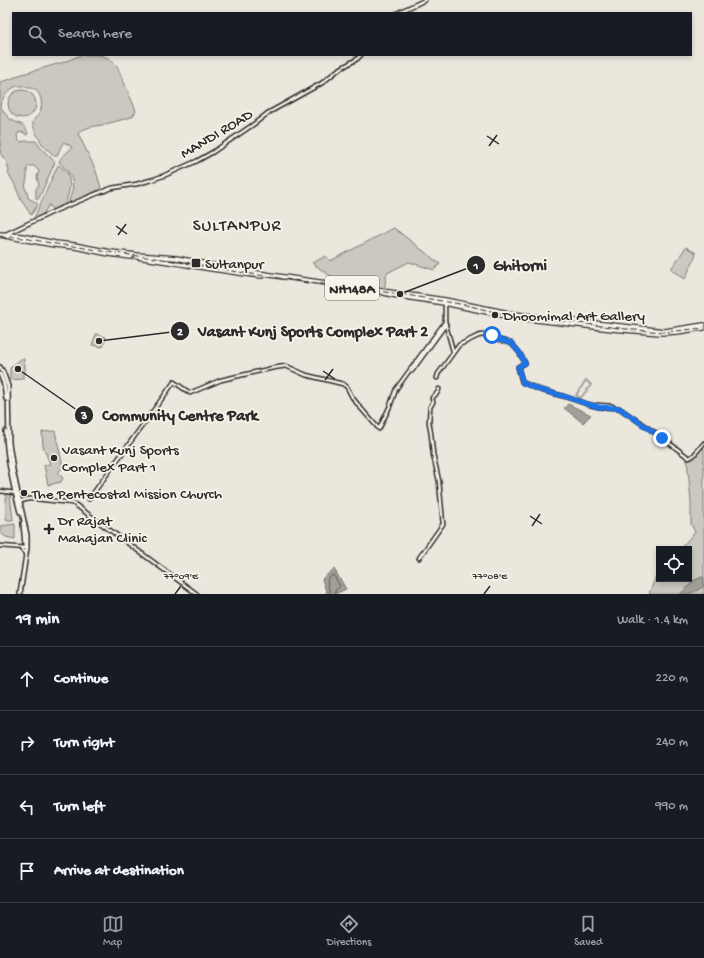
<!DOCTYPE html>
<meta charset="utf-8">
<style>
body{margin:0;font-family:"Gochi Hand",sans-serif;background:#242831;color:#f1f3f6}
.controls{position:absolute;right:12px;bottom:12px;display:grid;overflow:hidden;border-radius:0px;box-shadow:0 2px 6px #0003}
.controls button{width:36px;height:36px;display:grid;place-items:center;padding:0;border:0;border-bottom:1px solid #363941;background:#171b24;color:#f1f3f6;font:20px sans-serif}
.stop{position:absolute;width:12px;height:12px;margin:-9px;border:3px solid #1a73e8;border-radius:50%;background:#fff}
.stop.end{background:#1a73e8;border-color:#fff;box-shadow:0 1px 4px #0008}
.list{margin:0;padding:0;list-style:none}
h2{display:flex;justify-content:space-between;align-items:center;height:52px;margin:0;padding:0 16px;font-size:17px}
h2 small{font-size:13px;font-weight:400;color:#9ea1a6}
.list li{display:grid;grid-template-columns:26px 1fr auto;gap:12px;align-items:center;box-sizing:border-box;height:64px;padding:0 16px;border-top:1px solid #363941}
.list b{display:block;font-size:15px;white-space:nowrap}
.list em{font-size:13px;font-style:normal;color:#9ea1a6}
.icon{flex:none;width:22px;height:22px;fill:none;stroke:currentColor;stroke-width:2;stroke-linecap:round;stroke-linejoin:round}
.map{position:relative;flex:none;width:704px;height:594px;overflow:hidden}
.search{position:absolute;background:#171b24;box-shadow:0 2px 6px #0003;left:12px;right:12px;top:12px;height:44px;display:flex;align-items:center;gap:10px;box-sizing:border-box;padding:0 14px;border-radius:0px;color:#9ea1a6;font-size:15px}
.sheet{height:308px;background:#171b24}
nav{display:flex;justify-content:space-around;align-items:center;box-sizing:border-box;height:56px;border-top:1px solid #363941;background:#171b24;font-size:11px;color:#9ea1a6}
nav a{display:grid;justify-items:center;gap:2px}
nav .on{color:#98999b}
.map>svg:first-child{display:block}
.green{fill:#cbc8bf;stroke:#7b7a75}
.water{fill:#a29f98;stroke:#72716c}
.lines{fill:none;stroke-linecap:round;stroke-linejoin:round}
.shore{stroke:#5b5957;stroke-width:1}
.canal{stroke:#a29f98;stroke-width:2}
.secondary-casing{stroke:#2b2b2b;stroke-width:5.5}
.primary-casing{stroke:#2b2b2b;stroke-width:6}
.highway-casing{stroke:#2b2b2b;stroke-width:6}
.secondary{stroke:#f7f3e8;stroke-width:2.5}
.primary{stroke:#f7f3e8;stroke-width:3}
.highway{stroke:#f7f3e8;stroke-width:3.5}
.rail{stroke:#2b2b2b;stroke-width:1;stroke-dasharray:6 3;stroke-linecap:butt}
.route{stroke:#1a73e8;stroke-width:5}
.ticks{fill:none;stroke:#2b2b2b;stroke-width:1.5}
.poi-dot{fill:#2b2b2b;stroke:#f7f3e8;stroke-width:1.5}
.labels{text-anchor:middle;stroke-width:3.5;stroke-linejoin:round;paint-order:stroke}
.shield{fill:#f7f3e8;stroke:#686764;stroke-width:1}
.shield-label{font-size:14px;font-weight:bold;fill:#2b2b2b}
.street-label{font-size:15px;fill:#2b2b2b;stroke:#f7f3e8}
.poi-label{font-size:15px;fill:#2b2b2b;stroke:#f7f3e8;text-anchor:start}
.quarter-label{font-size:17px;letter-spacing:1px;fill:#2b2b2b;stroke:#f7f3e8}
.ticks-label{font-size:10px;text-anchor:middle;fill:#2b2b2b;stroke:#f7f3e8;stroke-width:3.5;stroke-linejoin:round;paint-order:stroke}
.leader{fill:none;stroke:#2b2b2b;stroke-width:1.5}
.callout-dot{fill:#2b2b2b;stroke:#f7f3e8;stroke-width:1.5}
.mark-label{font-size:12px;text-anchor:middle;font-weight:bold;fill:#fff}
.callout-label{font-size:16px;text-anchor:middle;font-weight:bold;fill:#2b2b2b;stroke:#f7f3e8;stroke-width:3.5;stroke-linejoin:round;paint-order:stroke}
</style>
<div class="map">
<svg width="704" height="594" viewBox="0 0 704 594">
<rect width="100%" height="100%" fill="#ebe7dd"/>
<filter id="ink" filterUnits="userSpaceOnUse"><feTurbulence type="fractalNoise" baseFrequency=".025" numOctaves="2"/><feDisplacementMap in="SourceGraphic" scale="8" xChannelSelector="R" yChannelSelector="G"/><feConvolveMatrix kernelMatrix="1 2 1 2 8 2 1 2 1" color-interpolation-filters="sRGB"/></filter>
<g filter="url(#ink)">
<g class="green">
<path d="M81,55c16,0 25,-2 36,11l18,42 1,3 -4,6 -30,8 -12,2 -8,3 -4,3 18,38 5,17c-7,5 -19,9 -27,14h-4l-1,-1c1,-3 2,-6 3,-10 3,-12 -4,-21 -13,-29 2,-7 10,-9 13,-15l-8,-5 -3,4 -4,10h-3c-3,-4 -8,-7 -11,-11 -3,-4 -9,-15 -10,-20 -1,-5 3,-7 6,-11 4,-7 3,-17 -2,-23 -3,-3 -6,-3 -9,-3 -2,-1 -4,-2 -6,-2 -10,-2 -19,11 -22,19 3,5 6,11 10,14 9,6 14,3 18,15l-2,1 -3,-3 -5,1 -1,2 1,5 3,2 4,-1h11l4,6 15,15 -16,36 -2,2 -1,-1v-10l3,-4 -2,-8 2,-6 -5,-5h-5l-2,2v9l-2,11 2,4 1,6 9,5v3l-6,9 -10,-15 -7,-17 -6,-10 1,-3 -3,-9 -6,-8 1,-5 -1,-5v-61l11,-3 8,-4 45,-13z"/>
<circle cx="22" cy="104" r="14"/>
<path d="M58,165c13,6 13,19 10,30 -1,3 -1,7 -3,9 -2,3 -8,4 -11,6l-3,-2v-2l-2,-1 -6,9 -8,5 -1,-1z"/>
<polygon points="394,228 440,264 434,270 409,262 387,273 384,290 342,284 312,263 326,256 330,261"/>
<polygon points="686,247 696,253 695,257 685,279 671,269"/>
<polygon points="96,334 106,337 103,347 92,345"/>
<polygon points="21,359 24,359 24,364 25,364 25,374 23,374 23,379 10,380 10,368"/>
<polygon points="55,431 63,467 58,473 63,478 61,482 48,485 44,465 50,464 43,446 42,432"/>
<polygon points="704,448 704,594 649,594 659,568 659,579 689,579 689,549 680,549 695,532 691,524 691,501 687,459"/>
<polygon points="6,494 10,495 13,520 6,520"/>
<polygon points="15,524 15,539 6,537 0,533 0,526"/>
</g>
<g class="water">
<polygon points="568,404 591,415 583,423 564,408"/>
<polygon points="334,569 346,589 335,594 327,594 322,579"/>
<path d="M702,577l2,1v8c-9,6 -13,8 -24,8l6,-5 7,-8z"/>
</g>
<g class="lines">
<polyline class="shore" points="330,594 327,580 332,575 334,576 340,586 335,591 335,594"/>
<polygon class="canal" points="586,380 591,385 579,400 580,398 576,395"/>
<g class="secondary-casing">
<g id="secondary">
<polyline points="397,13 425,0"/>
<polyline points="6,234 57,210 96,194 112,188 137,184 151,180 163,176 197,161 213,152 254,124 268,113 322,83 338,70 357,59 361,55"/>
<polyline points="445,302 445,322 453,351"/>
<polyline points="412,371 446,324"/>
<polyline points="437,378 438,374 459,345 478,336 482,335 491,335 499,340 511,343 519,352 525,363 518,367 522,382 524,383 540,390 563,396 587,404 599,407 619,408 657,434"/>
<polyline points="597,405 612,406"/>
<polyline points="656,433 689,458 693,456 704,443"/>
<polyline points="0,491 15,493"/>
<polyline points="89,499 174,382 190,393 221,380 273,368 286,366 306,375 343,384 347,387 352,397 359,406 379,429 390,406 396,389 445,322"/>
<polyline points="18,502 28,499 36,499 73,503 197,594"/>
<polyline points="0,546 27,548"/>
<polyline points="419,558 443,524 439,481 433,454 431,434 429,422 430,407 433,402 432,398 438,392 439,389"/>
</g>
</g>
<g class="primary-casing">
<g id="primary">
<polyline points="0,367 3,372 8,386 9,443 13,470 27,535 27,548 20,594"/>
<polyline points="0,374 4,384 6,399"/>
<path d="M6,431c0,26 7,55 14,81"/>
<polyline points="23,523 25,545"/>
<polyline points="22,549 24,552"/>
</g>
</g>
<g class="highway-casing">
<g id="highway">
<polyline points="0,234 22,236 55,243 74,245 111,252 137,255 176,258 228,268 277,276 445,300 514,314 665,331 704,325"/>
<polyline points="5,236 54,245 75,247 109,254 131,257"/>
<path d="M137,257c42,6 83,14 125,19"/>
<polyline points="381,292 392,295 444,303 511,317 612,329 660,333 677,332 704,328"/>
</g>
</g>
<use href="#secondary" class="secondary"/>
<use href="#primary" class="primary"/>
<use href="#highway" class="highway"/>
<polyline class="rail" points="0,238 14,237 24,238 56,244 79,247 107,252 162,259 212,268 285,279 400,294 466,305 515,317 570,322 634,330 666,332 704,328"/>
</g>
</g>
<g class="lines" filter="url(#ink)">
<polyline class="route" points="492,335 500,340 511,343 519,352 525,363 518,367 523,383 540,390 563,396 587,404 599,407 619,408 662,438"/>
</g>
<path class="ticks" d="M487,136l12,8M489,146l8,-11M116,226l11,8M118,235l8,-11M323,371l12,8M325,380l8,-11M530,516l12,8M532,526l8,-12M175,594l6,-8M484,594l6,-8"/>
<g class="poi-dot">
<rect x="191" y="258" width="10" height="10" rx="2"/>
<circle cx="495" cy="315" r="4"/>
<circle cx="54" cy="458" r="4"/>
<circle cx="24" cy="493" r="4"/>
<path d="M47 523h4v4h4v4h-4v4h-4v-4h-4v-4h4z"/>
</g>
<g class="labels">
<rect class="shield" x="325" y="276" width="54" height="24" rx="3"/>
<g class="shield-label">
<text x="352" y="293">NH148A</text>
</g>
<g class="street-label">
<text transform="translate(216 133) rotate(-31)" y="5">MANDI ROAD</text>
</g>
<g class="poi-label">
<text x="205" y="268">Sultanpur</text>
<text x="503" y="320">Dhoomimal Art Gallery</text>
<text x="62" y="454">Vasant Kunj Sports<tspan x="62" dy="17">Complex Part 1</tspan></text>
<text x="32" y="498">The Pentecostal Mission Church</text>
<text x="58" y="525">Dr Rajat<tspan x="58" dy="17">Mahajan Clinic</tspan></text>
</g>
<g class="quarter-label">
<text x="237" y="230">SULTANPUR</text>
</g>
</g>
<g class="ticks-label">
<text x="181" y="579">77°09'E</text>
<text x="490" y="579">77°08'E</text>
</g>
<path class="leader" d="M400 294L476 265M99 341L180 331M18 369L84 415"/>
<g class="callout-dot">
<circle cx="400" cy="294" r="4"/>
<circle cx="99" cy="341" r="4"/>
<circle cx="18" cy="369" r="4"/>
<circle cx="476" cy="265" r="10"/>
<circle cx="180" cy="331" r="10"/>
<circle cx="84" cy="415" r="10"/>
</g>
<g class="mark-label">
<text x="476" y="269">1</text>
<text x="180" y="335">2</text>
<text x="84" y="419">3</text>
</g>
<g class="callout-label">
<text x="520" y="270">Ghitorni</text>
<text x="313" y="336">Vasant Kunj Sports Complex Part 2</text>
<text x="180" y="420">Community Centre Park</text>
</g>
</svg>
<div class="controls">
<button><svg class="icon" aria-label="locate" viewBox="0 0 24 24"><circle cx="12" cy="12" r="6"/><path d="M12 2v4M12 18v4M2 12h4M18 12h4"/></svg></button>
</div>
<div class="stop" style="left:492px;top:335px"></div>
<div class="stop end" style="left:662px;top:438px"></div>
<div class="search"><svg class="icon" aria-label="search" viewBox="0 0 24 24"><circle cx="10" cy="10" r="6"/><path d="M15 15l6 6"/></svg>Search here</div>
</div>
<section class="sheet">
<h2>19 min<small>Walk · 1.4 km</small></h2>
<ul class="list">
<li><svg class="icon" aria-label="ahead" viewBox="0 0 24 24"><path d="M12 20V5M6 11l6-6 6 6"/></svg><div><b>Continue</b></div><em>220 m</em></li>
<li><svg class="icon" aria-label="right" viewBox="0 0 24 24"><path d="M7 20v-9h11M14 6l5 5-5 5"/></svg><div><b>Turn right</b></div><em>240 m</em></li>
<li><svg class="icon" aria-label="left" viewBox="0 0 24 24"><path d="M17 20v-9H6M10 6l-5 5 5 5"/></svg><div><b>Turn left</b></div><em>990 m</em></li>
<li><svg class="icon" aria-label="arrive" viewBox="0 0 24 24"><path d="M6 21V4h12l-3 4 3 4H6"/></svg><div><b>Arrive at destination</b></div></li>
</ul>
</section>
<nav>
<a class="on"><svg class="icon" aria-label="map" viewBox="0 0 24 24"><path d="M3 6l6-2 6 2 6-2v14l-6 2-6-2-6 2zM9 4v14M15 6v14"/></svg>Map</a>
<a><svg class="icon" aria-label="directions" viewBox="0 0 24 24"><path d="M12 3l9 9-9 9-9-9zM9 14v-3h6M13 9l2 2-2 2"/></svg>Directions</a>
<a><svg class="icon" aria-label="saved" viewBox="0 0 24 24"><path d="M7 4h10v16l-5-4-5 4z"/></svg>Saved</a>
</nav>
